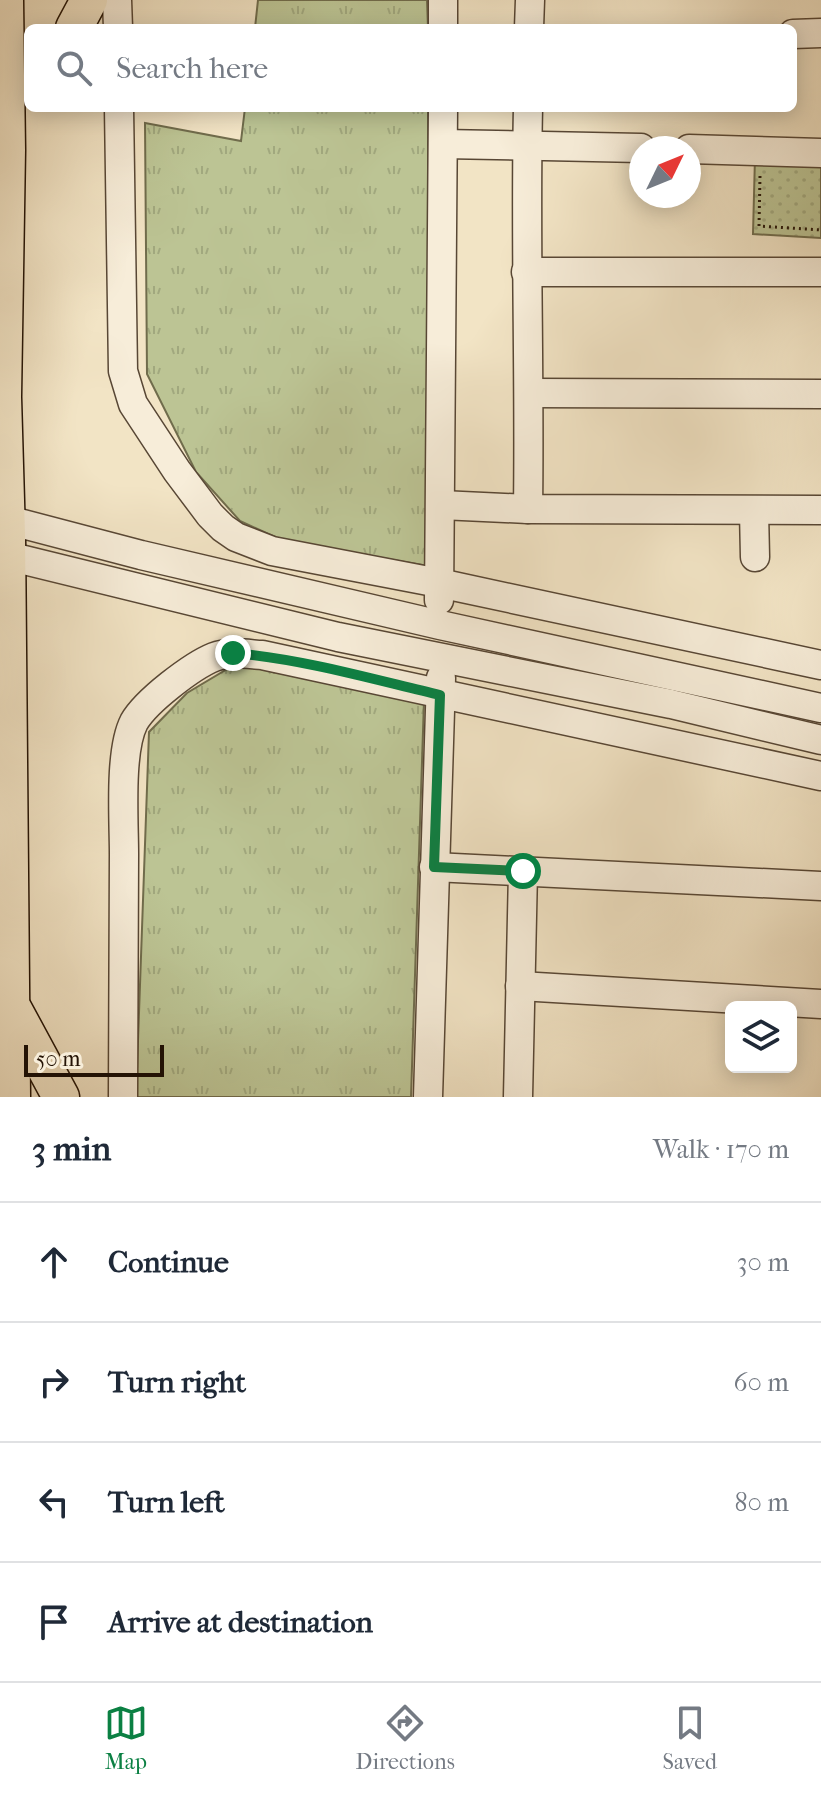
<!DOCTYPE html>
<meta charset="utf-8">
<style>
body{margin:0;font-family:"IM FELL French Canon",serif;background:#f6f6f7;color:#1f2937}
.controls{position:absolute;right:24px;bottom:24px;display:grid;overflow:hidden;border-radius:12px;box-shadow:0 4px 20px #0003}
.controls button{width:72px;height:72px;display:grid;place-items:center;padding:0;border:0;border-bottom:2px solid #e0e1e3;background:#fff;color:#1f2937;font:40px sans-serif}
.compass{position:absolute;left:629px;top:136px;width:72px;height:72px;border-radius:50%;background:#fff;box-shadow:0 4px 20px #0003;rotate:47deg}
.scale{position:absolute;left:24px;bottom:20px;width:140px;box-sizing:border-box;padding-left:8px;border:4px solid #241305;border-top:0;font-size:22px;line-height:28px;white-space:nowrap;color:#241305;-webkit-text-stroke:6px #f7edd9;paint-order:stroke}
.stop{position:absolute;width:24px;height:24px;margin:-18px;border:6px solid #0b8043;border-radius:50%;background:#fff}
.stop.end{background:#0b8043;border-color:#fff;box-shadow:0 2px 8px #0008}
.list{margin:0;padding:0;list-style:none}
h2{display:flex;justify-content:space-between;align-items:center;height:104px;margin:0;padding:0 32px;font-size:34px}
h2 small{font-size:26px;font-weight:400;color:#747a83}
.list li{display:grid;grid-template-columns:52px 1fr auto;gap:24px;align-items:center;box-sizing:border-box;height:120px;padding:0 32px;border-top:2px solid #e0e1e3}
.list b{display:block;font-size:30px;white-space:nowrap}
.list em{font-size:26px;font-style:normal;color:#747a83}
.icon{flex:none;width:44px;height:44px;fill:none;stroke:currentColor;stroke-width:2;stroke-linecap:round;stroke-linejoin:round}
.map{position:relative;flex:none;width:821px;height:1097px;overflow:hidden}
.search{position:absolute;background:#fff;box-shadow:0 4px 20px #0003;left:24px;right:24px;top:24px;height:88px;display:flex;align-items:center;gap:20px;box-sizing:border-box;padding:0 28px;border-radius:12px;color:#747a83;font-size:30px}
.sheet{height:584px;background:#fff}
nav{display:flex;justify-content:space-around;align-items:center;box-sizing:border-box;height:112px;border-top:2px solid #e0e1e3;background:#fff;font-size:22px;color:#747a83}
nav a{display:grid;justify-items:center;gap:4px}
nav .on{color:#0b8043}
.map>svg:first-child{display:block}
.grass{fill:url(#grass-tufts);stroke:#706c4c;stroke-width:2}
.park{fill:url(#park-dots);stroke:#706c4c;stroke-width:2}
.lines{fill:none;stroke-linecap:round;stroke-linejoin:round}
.minor-casing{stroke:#584735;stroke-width:31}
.major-casing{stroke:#241305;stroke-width:39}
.path{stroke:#241305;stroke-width:3;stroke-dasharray:2 4;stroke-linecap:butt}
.minor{stroke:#f7edd9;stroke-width:28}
.major{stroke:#f2e4c5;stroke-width:36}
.route{stroke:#0b8043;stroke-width:10}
</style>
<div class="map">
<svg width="821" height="1097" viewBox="0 0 821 1097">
<defs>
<pattern id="grass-tufts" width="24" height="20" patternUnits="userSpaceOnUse" patternTransform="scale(2)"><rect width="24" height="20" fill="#bcc494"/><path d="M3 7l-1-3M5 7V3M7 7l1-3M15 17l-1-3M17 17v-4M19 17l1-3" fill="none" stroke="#a1a87e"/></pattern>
<pattern id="park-dots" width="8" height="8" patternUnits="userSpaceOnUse" patternTransform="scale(2)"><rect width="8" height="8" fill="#bcc494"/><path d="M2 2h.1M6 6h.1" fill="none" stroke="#a1a87e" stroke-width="1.8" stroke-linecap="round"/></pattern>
</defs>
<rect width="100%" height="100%" fill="#f2e4c5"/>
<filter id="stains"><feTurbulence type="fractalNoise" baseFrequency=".0025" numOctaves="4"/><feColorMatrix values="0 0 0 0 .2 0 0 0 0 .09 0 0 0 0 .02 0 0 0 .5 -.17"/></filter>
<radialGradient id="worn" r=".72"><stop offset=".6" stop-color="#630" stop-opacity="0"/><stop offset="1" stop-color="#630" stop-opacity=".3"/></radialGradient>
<g class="grass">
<polygon points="258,0 427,0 428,28 255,28"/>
<polygon points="245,108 428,108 428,566 284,541 240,521 196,472 147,374 145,123 241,141"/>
<polygon points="234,665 260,667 424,701 411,1097 136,1097 149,732 187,693"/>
</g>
<polygon class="park" points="755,157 821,159 821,238 753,234"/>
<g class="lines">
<g class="minor-casing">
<g id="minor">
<polyline points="117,0 118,28"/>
<polyline points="443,0 443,28"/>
<polyline points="529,28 530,0"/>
<polyline points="793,34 821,33"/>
<polyline points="119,108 123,371 133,404 177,471 210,515 223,528 236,537 272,551 439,583 821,665"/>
<path d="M528,108c-3,134 2,267 0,401"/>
<polyline points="443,144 641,148"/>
<polyline points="689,149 821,153"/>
<polyline points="526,272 821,272"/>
<polyline points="530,393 821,394"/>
<polyline points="441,505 528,509 821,510"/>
<polyline points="754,511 755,557"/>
<polyline points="0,518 141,555 440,625 821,708"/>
<polyline points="0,554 338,637 671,704 821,740"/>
<polyline points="439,600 443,108"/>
<polyline points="434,867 821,886"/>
<polyline points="520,986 821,1004"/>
<path d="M123,1097c0,-81 0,-162 1,-243 0,-34 -5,-103 10,-132 12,-21 58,-56 80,-65 15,-6 32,-3 48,-2l559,121"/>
<polyline points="428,1097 441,678"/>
<polyline points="518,1097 523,871"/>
</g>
</g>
<g class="major-casing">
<g id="major">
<polyline points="5,0 7,150 3,397 7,535 12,1097"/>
<polyline points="74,28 89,0"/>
<polyline points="14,1010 61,1097"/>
</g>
</g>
<polyline class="path" points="760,176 759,226 821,230"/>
<use href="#minor" class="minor"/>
<use href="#major" class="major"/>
</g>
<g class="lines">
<path class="route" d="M233,653c70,6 139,26 207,42l-6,172 89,4"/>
</g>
<rect width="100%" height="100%" filter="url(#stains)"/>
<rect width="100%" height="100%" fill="url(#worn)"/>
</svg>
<div class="controls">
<button><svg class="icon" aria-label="layers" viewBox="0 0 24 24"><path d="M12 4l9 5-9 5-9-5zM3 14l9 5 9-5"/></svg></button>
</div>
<svg class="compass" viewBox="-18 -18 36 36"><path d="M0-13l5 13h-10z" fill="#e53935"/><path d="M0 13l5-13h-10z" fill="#747a83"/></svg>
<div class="scale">50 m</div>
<div class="stop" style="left:523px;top:871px"></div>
<div class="stop end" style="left:233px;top:653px"></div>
<div class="search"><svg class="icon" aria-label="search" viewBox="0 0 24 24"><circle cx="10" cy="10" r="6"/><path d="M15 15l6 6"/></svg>Search here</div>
</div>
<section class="sheet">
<h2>3 min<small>Walk · 170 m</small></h2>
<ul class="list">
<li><svg class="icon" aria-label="ahead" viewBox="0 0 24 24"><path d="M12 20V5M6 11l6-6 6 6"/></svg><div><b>Continue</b></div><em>30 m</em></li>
<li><svg class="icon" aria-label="right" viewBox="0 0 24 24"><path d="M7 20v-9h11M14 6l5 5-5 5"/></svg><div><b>Turn right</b></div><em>60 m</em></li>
<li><svg class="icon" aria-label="left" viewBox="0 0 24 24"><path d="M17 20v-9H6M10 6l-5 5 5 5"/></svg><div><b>Turn left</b></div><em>80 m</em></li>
<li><svg class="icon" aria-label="arrive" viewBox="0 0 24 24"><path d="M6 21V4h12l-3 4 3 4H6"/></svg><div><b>Arrive at destination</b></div></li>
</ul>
</section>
<nav>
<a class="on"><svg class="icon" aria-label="map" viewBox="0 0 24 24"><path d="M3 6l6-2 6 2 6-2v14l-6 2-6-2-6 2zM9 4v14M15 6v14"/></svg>Map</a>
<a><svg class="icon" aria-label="directions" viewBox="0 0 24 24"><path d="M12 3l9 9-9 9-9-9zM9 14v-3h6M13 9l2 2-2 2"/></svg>Directions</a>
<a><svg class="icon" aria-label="saved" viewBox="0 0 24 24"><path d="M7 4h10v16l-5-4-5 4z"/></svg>Saved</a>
</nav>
